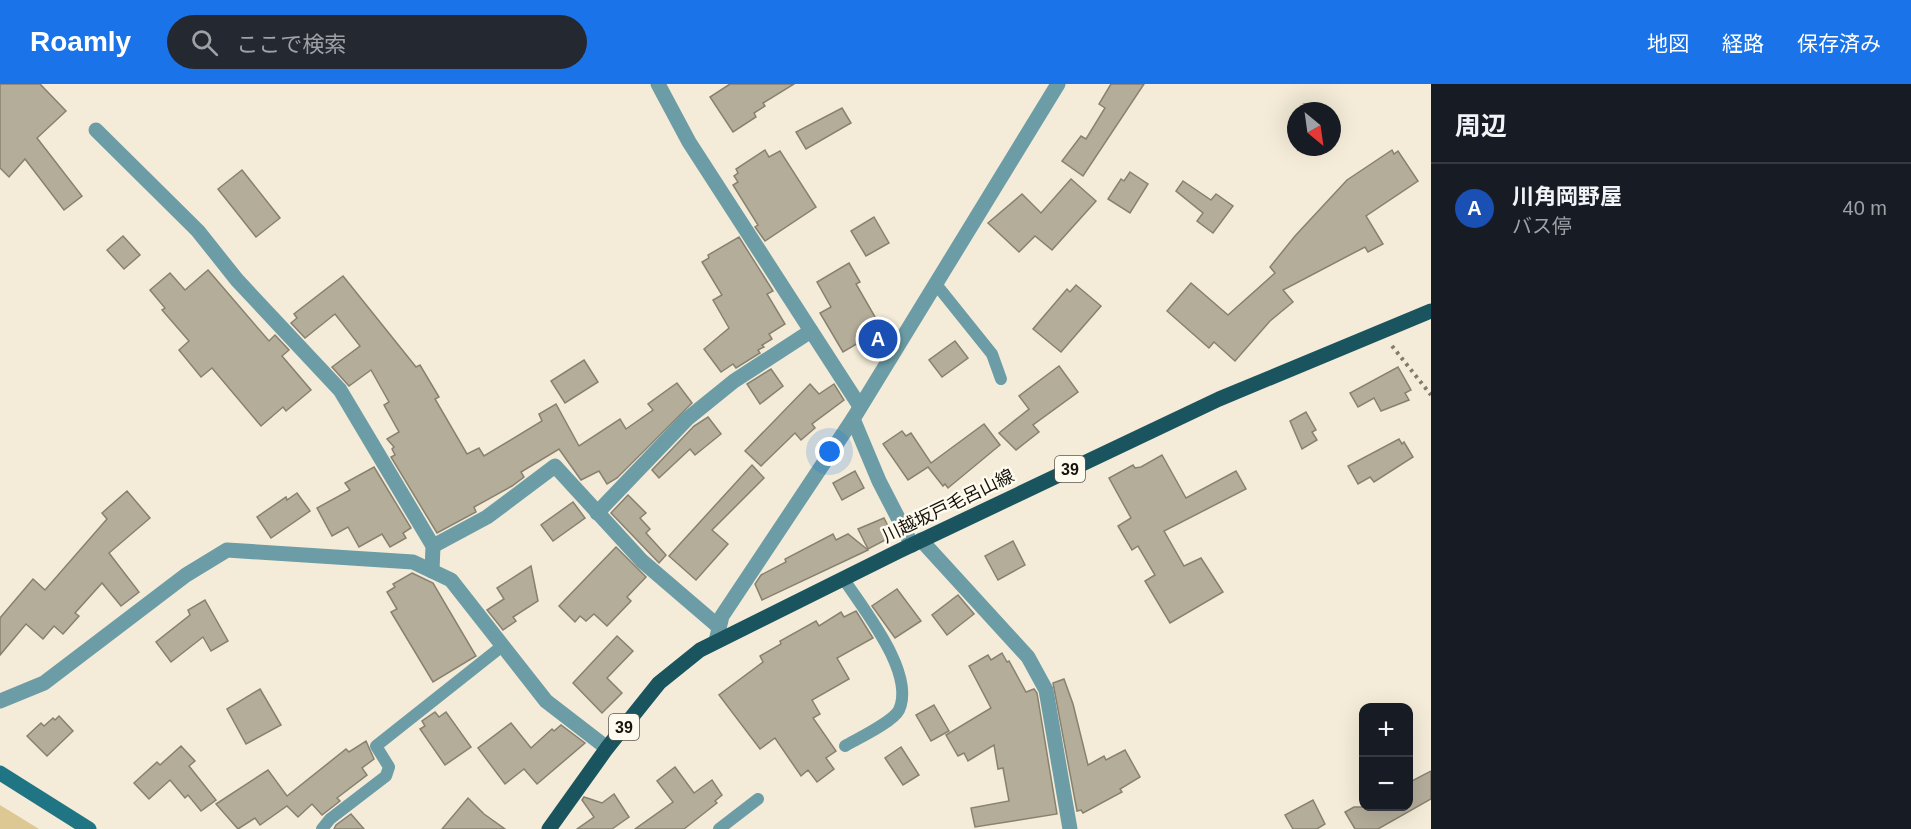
<!DOCTYPE html>
<html lang="ja">
<meta charset="utf-8">
<style>
body{margin:0;font-family:Arial,"Noto Sans JP",sans-serif;background:#242831;color:#f1f3f6}
.controls{position:absolute;right:18px;bottom:18px;display:grid;overflow:hidden;border-radius:12px;box-shadow:0 6px 24px #0002}
.controls button{width:54px;height:54px;display:grid;place-items:center;padding:0;border:0;border-bottom:2px solid #363941;background:#171b24;color:#f1f3f6;font:30px sans-serif}
.compass{position:absolute;left:1287px;top:18px;width:54px;height:54px;border-radius:50%;background:#171b24;box-shadow:0 6px 24px #0002;rotate:151deg}
.you{position:absolute;left:830px;top:368px;width:21px;height:21px;margin:-15px;border:4px solid #fff;border-radius:50%;background:#1a73e8;box-shadow:0 0 0 9px #1a73e833}
.badge{display:grid;place-items:center;width:39px;height:39px;border-radius:50%;background:#1a73e8;color:#fff;font-size:20px;font-weight:700}
.pin{position:absolute;translate:-50% -50%;border:3px solid #fff;box-shadow:0 2px 6px #0006}
.list{margin:0;padding:0;list-style:none}
h2{display:flex;justify-content:space-between;align-items:center;height:78px;margin:0;padding:0 24px;font-size:26px}
h2 small{font-size:20px;font-weight:400;color:#9ea1a6}
.list li{display:grid;grid-template-columns:39px 1fr auto;gap:18px;align-items:center;box-sizing:border-box;height:90px;padding:0 24px;border-top:2px solid #363941}
.list b{display:block;font-size:22px;white-space:nowrap}
.list p{margin:0;font-size:20px;white-space:nowrap;color:#9ea1a6}
.list em{font-size:20px;font-style:normal;color:#9ea1a6}
.icon{flex:none;width:33px;height:33px;fill:none;stroke:currentColor;stroke-width:2;stroke-linecap:round;stroke-linejoin:round}
.map{position:relative;flex:none;width:1431px;height:745px;overflow:hidden}
header{display:flex;align-items:center;gap:36px;box-sizing:border-box;height:84px;padding:0 30px;background:#1a73e8;color:#fff}
header strong{font-size:28px}
nav{display:flex;gap:33px;margin-inline-start:auto;font-size:21px}
.search{width:420px;height:54px;background:#242831;display:flex;align-items:center;gap:15px;box-sizing:border-box;padding:0 21px;border-radius:33px;color:#9ea1a6;font-size:22px}
main{display:flex}
aside{flex:1;background:#171b24}
.map>svg:first-child{display:block}
.green{fill:#ddc792}
.building{fill:#b4ad9a;stroke:#88816f;stroke-width:1.5}
.lines{fill:none;stroke-linecap:round;stroke-linejoin:round}
.path{stroke:#7f7b6d;stroke-width:4;stroke-dasharray:3 4.5;stroke-linecap:butt}
.lane{stroke:#6c9da6;stroke-width:12}
.street{stroke:#6c9da6;stroke-width:15}
.secondary{stroke:#1f7583;stroke-width:15}
.primary{stroke:#1a545e;stroke-width:15}
.labels{text-anchor:middle;stroke-width:5;stroke-linejoin:round;paint-order:stroke}
.shield{fill:#fffaee;stroke:#5b5850;stroke-width:1.5}
.shield-label{font-size:16px;font-weight:bold;fill:#15130c}
.street-label{font-size:18px;fill:#15130c;stroke:#fffaee}
</style>
<header>
<strong>Roamly</strong>
<div class="search"><svg class="icon" aria-label="search" viewBox="0 0 24 24"><circle cx="10" cy="10" r="6"/><path d="M15 15l6 6"/></svg>ここで検索</div>
<nav><a>地図</a><a>経路</a><a>保存済み</a></nav>
</header>
<main>
<div class="map">
<svg width="1431" height="745" viewBox="0 0 1431 745">
<rect width="100%" height="100%" fill="#f4ecd8"/>
<polygon class="green" points="0,721 39,745 0,745"/>
<g class="building">
<polygon points="0,0 40,0 66,27 37,54 82,112 64,126 25,75 9,93 0,84"/>
<polygon points="730,0 794,0 763,19 765,22 754,29 756,33 733,48 710,13"/>
<polygon points="1111,0 1144,0 1083,92 1062,77 1081,52 1086,55 1105,24 1099,20"/>
<polygon points="842,24 851,39 806,65 796,48"/>
<polygon points="765,66 769,73 780,67 816,123 765,157 755,143 758,141 733,101 738,98 734,92 738,89 736,85"/>
<polygon points="1392,66 1394,70 1398,67 1418,97 1366,132 1383,160 1368,168 1365,163 1283,206 1293,218 1270,237 1235,277 1214,258 1209,264 1167,227 1191,199 1228,231 1275,189 1270,183 1295,152 1347,96"/>
<polygon points="242,86 280,134 256,153 218,105"/>
<polygon points="1130,88 1148,100 1130,129 1108,115 1121,95 1124,97"/>
<polygon points="1071,95 1096,117 1052,166 1035,152 1019,168 988,139 1022,110 1041,129"/>
<polygon points="1183,97 1211,116 1216,110 1233,122 1213,149 1197,137 1203,129 1176,107"/>
<polygon points="874,133 889,159 866,172 851,147"/>
<polygon points="123,152 140,171 124,185 107,166"/>
<polygon points="739,153 773,207 767,210 785,240 769,250 772,255 762,261 764,263 758,266 760,269 736,284 733,280 721,288 704,265 729,244 713,216 722,211 702,178 709,174 708,171"/>
<polygon points="849,179 860,198 856,200 882,245 843,268 820,229 831,223 817,198"/>
<polygon points="208,186 269,257 275,251 289,266 282,272 311,306 286,327 283,323 261,342 212,284 201,293 179,266 189,257 162,226 165,224 150,206 170,189 185,206"/>
<polygon points="343,192 416,283 420,281 439,313 435,315 467,370 479,364 484,372 542,337 539,330 556,320 579,362 620,335 626,345 653,326 648,320 677,299 692,319 617,394 607,400 599,387 581,396 559,365 521,388 524,393 512,402 474,423 476,428 437,449 391,373 395,371 392,365 394,363 387,355 399,348 384,321 389,318 371,286 349,302 332,283 360,262 335,230 305,254 291,239 297,234 294,230"/>
<polygon points="1076,201 1101,222 1061,268 1033,245 1067,205 1070,208"/>
<polygon points="955,257 968,274 942,293 929,276"/>
<polygon points="584,276 598,298 565,319 551,297"/>
<polygon points="1059,282 1078,308 1033,341 1039,348 1016,366 999,349 1029,325 1019,312"/>
<polygon points="1398,283 1411,306 1405,309 1409,316 1381,327 1374,314 1358,323 1350,309"/>
<polygon points="771,285 783,302 760,320 747,300"/>
<polygon points="810,300 819,310 834,300 844,316 812,340 815,344 801,356 795,349 761,382 745,367"/>
<polygon points="1306,328 1316,346 1312,348 1317,356 1302,365 1290,337"/>
<polygon points="708,333 721,350 695,371 690,365 659,394 652,386 694,342"/>
<polygon points="984,340 1000,361 948,404 945,400 943,402 928,383 908,396 883,360 902,347 906,352 911,349 931,379"/>
<polygon points="1399,355 1402,360 1404,358 1413,373 1374,398 1370,393 1358,400 1348,382"/>
<polygon points="1162,371 1186,414 1236,387 1246,405 1164,447 1184,482 1201,474 1223,508 1170,539 1145,497 1155,491 1138,462 1132,466 1118,442 1131,434 1109,394 1133,381 1135,384 1141,383"/>
<polygon points="752,381 764,394 712,446 728,460 696,496 669,472"/>
<polygon points="374,383 411,444 403,449 406,454 390,463 382,450 359,463 348,443 332,452 317,424 350,406 345,399"/>
<polygon points="855,387 864,404 842,416 833,399"/>
<polygon points="127,407 150,434 109,469 139,508 121,522 102,499 75,529 79,532 63,550 54,542 43,555 26,540 0,571 0,534 33,495 45,506 107,435 102,429"/>
<polygon points="297,409 310,427 271,454 257,433 286,413 287,416"/>
<polygon points="628,411 646,429 640,434 650,445 646,449 666,471 659,479 611,429"/>
<polygon points="573,418 585,434 553,457 541,441"/>
<polygon points="884,434 893,452 868,465 858,445"/>
<polygon points="833,450 836,456 848,450 868,466 762,516 755,500 761,491 786,478 785,475"/>
<polygon points="1013,457 1025,481 998,496 985,472"/>
<polygon points="616,463 646,493 627,513 631,517 607,542 594,530 586,537 580,532 575,538 559,522"/>
<polygon points="531,482 538,517 513,533 516,537 503,546 487,526 504,515 497,504"/>
<polygon points="412,489 433,499 476,572 433,598 391,528 397,525 387,508 395,503 393,500"/>
<polygon points="897,505 921,537 895,554 872,522"/>
<polygon points="958,511 974,530 947,551 932,531"/>
<polygon points="205,516 228,557 211,567 203,553 171,578 156,558 190,531 188,526"/>
<polygon points="856,527 873,554 837,574 849,595 812,616 820,630 813,634 836,667 826,674 834,685 817,698 808,686 801,692 775,654 760,665 719,611 763,578 760,572 781,560 780,557 816,537 819,542 841,528 844,533"/>
<polygon points="617,552 633,567 607,594 622,609 602,629 573,599"/>
<polygon points="1002,569 1007,578 1009,577 1026,608 1034,605 1037,609 1057,730 975,743 971,724 1009,717 1003,684 998,685 994,661 968,677 964,669 958,672 946,651 991,624 969,582 988,571 991,576"/>
<polygon points="1064,595 1073,620 1088,681 1104,672 1106,676 1125,666 1140,693 1120,705 1122,708 1083,729 1081,726 1077,727 1053,599"/>
<polygon points="260,605 281,641 246,660 227,625"/>
<polygon points="934,621 949,647 931,657 916,631"/>
<polygon points="435,628 439,633 446,628 471,663 445,681 420,645 425,642 422,637"/>
<polygon points="59,632 73,647 47,672 27,652 41,639 44,642 53,634 55,636"/>
<polygon points="511,639 531,664 552,645 554,647 561,641 585,659 537,700 524,685 505,700 478,664"/>
<polygon points="366,657 374,675 362,684 367,691 337,714 340,717 322,731 312,720 298,733 287,722 260,741 255,734 238,745 216,720 268,686 287,712 346,665 349,668"/>
<polygon points="181,662 195,677 189,682 216,716 201,727 188,711 185,714 170,696 149,715 134,699 157,678 160,681"/>
<polygon points="901,663 919,691 903,701 885,674"/>
<polygon points="675,683 694,709 712,696 722,711 715,717 717,719 684,745 635,745 673,718 657,697"/>
<polygon points="1431,687 1431,715 1378,745 1355,745 1345,728 1354,723 1408,723 1408,699"/>
<polygon points="614,710 629,733 612,745 577,745 594,733 582,716 584,713 602,719"/>
<polygon points="468,714 484,730 505,745 442,745"/>
<polygon points="1313,716 1325,740 1317,745 1293,745 1285,731"/>
<polygon points="351,730 364,745 334,745 336,741"/>
</g>
<g class="lines">
<polyline class="path" points="1392,262 1431,311"/>
<g class="lane">
<polyline points="935,199 992,270 1001,295"/>
<path d="M843,494c20,31 73,95 56,132 -6,12 -42,29 -54,36"/>
<polyline points="322,745 330,735 386,692 389,683 376,662 501,563"/>
<polyline points="719,745 758,715"/>
</g>
<g class="street">
<polyline points="658,0 689,58 859,321"/>
<polyline points="96,46 198,147 237,196 340,306 433,462 432,487"/>
<polyline points="853,335 879,397 912,461"/>
<polyline points="597,429 687,335 734,297 811,247"/>
<polyline points="921,456 1028,573 1046,606 1070,745"/>
<polyline points="433,462 487,433 555,382 642,477 719,543"/>
<polyline points="716,557 722,532 853,335 1058,0"/>
<polyline points="0,617 44,599 186,491 227,466 413,478 451,496 546,617 607,664"/>
</g>
<polyline class="secondary" points="0,689 89,745"/>
<polyline class="primary" points="549,745 607,664 659,599 700,566 899,467 1219,315 1431,227"/>
</g>
<g class="labels">
<g class="shield">
<rect x="1055" y="372" width="30" height="26" rx="4.5"/>
<rect x="609" y="630" width="30" height="26" rx="4.5"/>
</g>
<g class="shield-label">
<text x="1070" y="391">39</text>
<text x="624" y="649">39</text>
</g>
<g class="street-label">
<text transform="translate(948 422) rotate(-26)" y="6">川越坂戸毛呂山線</text>
</g>
</g>
</svg>
<div class="controls">
<button>+</button>
<button>−</button>
</div>
<svg class="compass" viewBox="-18 -18 36 36"><path d="M0-13l5 13h-10z" fill="#e53935"/><path d="M0 13l5-13h-10z" fill="#9ea1a6"/></svg>
<div class="you"></div>
<div class="pin badge" style="left:878px;top:255px;background:#1a4fb4">A</div>
</div>
<aside>
<h2>周辺<small></small></h2>
<ul class="list">
<li><span class="badge" style="background:#1a4fb4">A</span><div><b>川角岡野屋</b><p>バス停</p></div><em>40 m</em></li>
</ul>
</aside>
</main>
